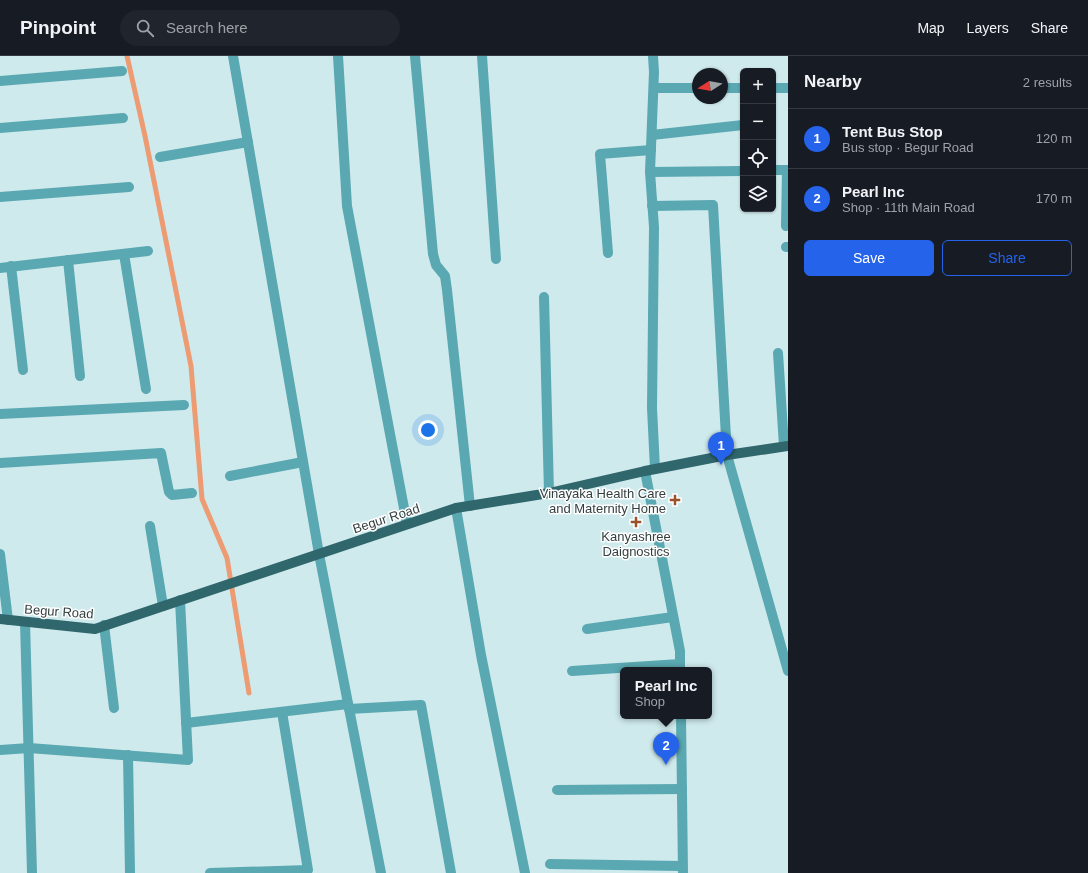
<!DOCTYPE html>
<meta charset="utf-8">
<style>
body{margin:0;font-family:Helvetica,sans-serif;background:#20242c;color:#f1f3f6}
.controls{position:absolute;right:12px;top:12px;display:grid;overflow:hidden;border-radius:6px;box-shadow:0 1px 3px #0004}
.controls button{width:36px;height:36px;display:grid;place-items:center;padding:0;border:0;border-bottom:1px solid #363941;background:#171b24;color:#f1f3f6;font:20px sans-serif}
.compass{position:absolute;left:692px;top:12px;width:36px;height:36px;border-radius:50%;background:#171b24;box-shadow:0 1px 3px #0004;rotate:259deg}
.you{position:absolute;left:428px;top:374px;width:14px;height:14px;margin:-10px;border:3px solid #fff;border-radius:50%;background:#1a73e8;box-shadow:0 0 0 6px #1a73e833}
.badge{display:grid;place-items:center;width:26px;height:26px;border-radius:50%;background:#2563eb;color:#fff;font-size:13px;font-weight:700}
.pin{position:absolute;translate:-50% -33px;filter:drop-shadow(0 1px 2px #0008)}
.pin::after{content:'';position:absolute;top:21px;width:14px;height:12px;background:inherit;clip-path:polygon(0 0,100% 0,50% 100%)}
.popup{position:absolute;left:620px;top:611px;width:92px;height:52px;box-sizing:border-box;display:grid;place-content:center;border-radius:6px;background:#171b24;filter:drop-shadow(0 1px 3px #0005);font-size:13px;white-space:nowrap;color:#9ea1a6}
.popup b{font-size:15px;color:#f1f3f6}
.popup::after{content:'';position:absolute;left:50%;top:100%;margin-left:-8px;border:8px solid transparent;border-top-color:#171b24}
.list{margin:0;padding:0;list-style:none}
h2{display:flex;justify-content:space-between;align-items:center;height:52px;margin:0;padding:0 16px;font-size:17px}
h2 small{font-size:13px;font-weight:400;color:#9ea1a6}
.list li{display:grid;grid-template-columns:26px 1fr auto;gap:12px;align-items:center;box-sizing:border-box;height:60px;padding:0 16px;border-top:1px solid #363941}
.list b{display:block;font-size:15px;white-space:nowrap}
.list p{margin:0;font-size:13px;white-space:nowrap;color:#9ea1a6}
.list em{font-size:13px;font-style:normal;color:#9ea1a6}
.actions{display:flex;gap:8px;padding:12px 16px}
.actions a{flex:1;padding:9px 0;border:1px solid #2563eb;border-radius:6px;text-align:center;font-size:14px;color:#2563eb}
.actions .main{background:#2563eb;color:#fff}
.icon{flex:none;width:22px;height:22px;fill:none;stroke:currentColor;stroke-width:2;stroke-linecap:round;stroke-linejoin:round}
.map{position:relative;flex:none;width:788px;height:817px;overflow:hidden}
header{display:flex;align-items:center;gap:24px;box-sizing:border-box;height:56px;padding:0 20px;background:#171b24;border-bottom:1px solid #363941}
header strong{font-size:19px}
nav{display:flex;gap:22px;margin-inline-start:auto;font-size:14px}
.search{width:280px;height:36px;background:#20242c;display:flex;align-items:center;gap:10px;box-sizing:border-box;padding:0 14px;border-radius:22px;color:#9ea1a6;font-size:15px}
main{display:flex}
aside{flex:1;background:#171b24}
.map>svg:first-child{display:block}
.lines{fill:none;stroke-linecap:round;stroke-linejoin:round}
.stream{stroke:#ed9b72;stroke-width:5}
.minor{stroke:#5aa8b1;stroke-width:10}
.major{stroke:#2f676d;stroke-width:10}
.poi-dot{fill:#99522c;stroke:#fff;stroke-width:1.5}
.labels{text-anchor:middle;stroke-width:3;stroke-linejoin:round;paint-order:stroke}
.poi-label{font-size:13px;fill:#343f40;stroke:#fff;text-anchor:end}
.street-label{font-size:13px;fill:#343f40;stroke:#fff}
</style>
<header>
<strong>Pinpoint</strong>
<div class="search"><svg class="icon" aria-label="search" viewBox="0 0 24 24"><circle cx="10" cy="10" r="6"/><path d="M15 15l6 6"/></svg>Search here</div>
<nav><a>Map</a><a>Layers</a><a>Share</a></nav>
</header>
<main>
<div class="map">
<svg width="788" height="817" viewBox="0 0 788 817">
<rect width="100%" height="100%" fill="#cfeaed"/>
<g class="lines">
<polyline class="stream" points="127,0 145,80 191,310 202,443 227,502 249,637"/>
<g class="minor">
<polyline points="233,0 319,498 381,817"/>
<polyline points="338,0 347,150 407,468"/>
<polyline points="415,0 433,198 436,209 445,220 447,234 470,450"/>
<polyline points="482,0 496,203"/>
<polyline points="653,0 654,16 650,116 654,171 652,352 655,413"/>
<polyline points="0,25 122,15"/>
<polyline points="654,32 698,32"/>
<polyline points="722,32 743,32"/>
<polyline points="773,32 788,32"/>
<polyline points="0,72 123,62"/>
<polyline points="652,79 743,69"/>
<polyline points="160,101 248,86"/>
<polyline points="773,114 788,114"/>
<polyline points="650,116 743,115"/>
<polyline points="0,141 129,131"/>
<polyline points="652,150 713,149 727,399 788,615"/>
<polyline points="786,170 787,114"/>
<polyline points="786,191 788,191"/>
<polyline points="608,197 600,98 651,94"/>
<polyline points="124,198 146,333"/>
<polyline points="68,204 80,320"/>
<polyline points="11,210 23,314"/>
<polyline points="0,212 148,195"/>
<polyline points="544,241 549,437"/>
<polyline points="778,297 784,390"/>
<polyline points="0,358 184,349"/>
<polyline points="0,407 161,397 169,436 172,439 192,437"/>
<polyline points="645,415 680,595 680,614"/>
<polyline points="230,420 303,406"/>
<polyline points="456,452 481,599 525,817"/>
<polyline points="150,470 163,550"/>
<polyline points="0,498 8,564"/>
<polyline points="25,566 32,817"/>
<polyline points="104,569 114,652"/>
<polyline points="587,573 673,561"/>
<polyline points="572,615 680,608"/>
<polyline points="349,653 421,649 451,817"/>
<polyline points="681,660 683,817"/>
<polyline points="186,667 348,648"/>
<polyline points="0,694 29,692 188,704 180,544"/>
<polyline points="128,699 130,817"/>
<polyline points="557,734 682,733"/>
<polyline points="550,808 682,810"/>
<polyline points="210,817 308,814 282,656"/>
</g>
<polyline class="major" points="0,563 95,573 456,452 549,437 645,415 727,399 788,390"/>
</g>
<g class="poi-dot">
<path d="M673 438h4v4h4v4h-4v4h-4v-4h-4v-4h4z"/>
<path d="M634 460h4v4h4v4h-4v4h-4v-4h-4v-4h4z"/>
</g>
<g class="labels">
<g class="poi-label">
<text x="666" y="442">Vinayaka Health Care<tspan x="666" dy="15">and Maternity Home</tspan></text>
<text x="636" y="485" text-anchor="middle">Kanyashree<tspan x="636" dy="15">Daignostics</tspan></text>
</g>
<g class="street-label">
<text transform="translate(386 462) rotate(-18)" y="5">Begur Road</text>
<text transform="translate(59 555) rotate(4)" y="5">Begur Road</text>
</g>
</g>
</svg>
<div class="controls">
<button>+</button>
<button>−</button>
<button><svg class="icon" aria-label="locate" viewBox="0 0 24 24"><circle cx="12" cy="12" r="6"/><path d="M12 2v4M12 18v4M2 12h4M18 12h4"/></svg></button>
<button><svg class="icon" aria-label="layers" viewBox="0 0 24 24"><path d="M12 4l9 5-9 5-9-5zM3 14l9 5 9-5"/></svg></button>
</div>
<svg class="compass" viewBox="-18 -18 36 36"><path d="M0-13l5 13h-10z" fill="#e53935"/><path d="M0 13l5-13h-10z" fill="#9ea1a6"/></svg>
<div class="you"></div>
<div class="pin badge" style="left:721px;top:409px">1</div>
<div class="pin badge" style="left:666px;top:709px">2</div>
<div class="popup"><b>Pearl Inc</b>Shop</div>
</div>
<aside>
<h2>Nearby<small>2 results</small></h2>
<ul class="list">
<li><span class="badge">1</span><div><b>Tent Bus Stop</b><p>Bus stop · Begur Road</p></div><em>120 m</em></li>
<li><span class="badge">2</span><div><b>Pearl Inc</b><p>Shop · 11th Main Road</p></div><em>170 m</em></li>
</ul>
<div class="actions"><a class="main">Save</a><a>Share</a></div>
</aside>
</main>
